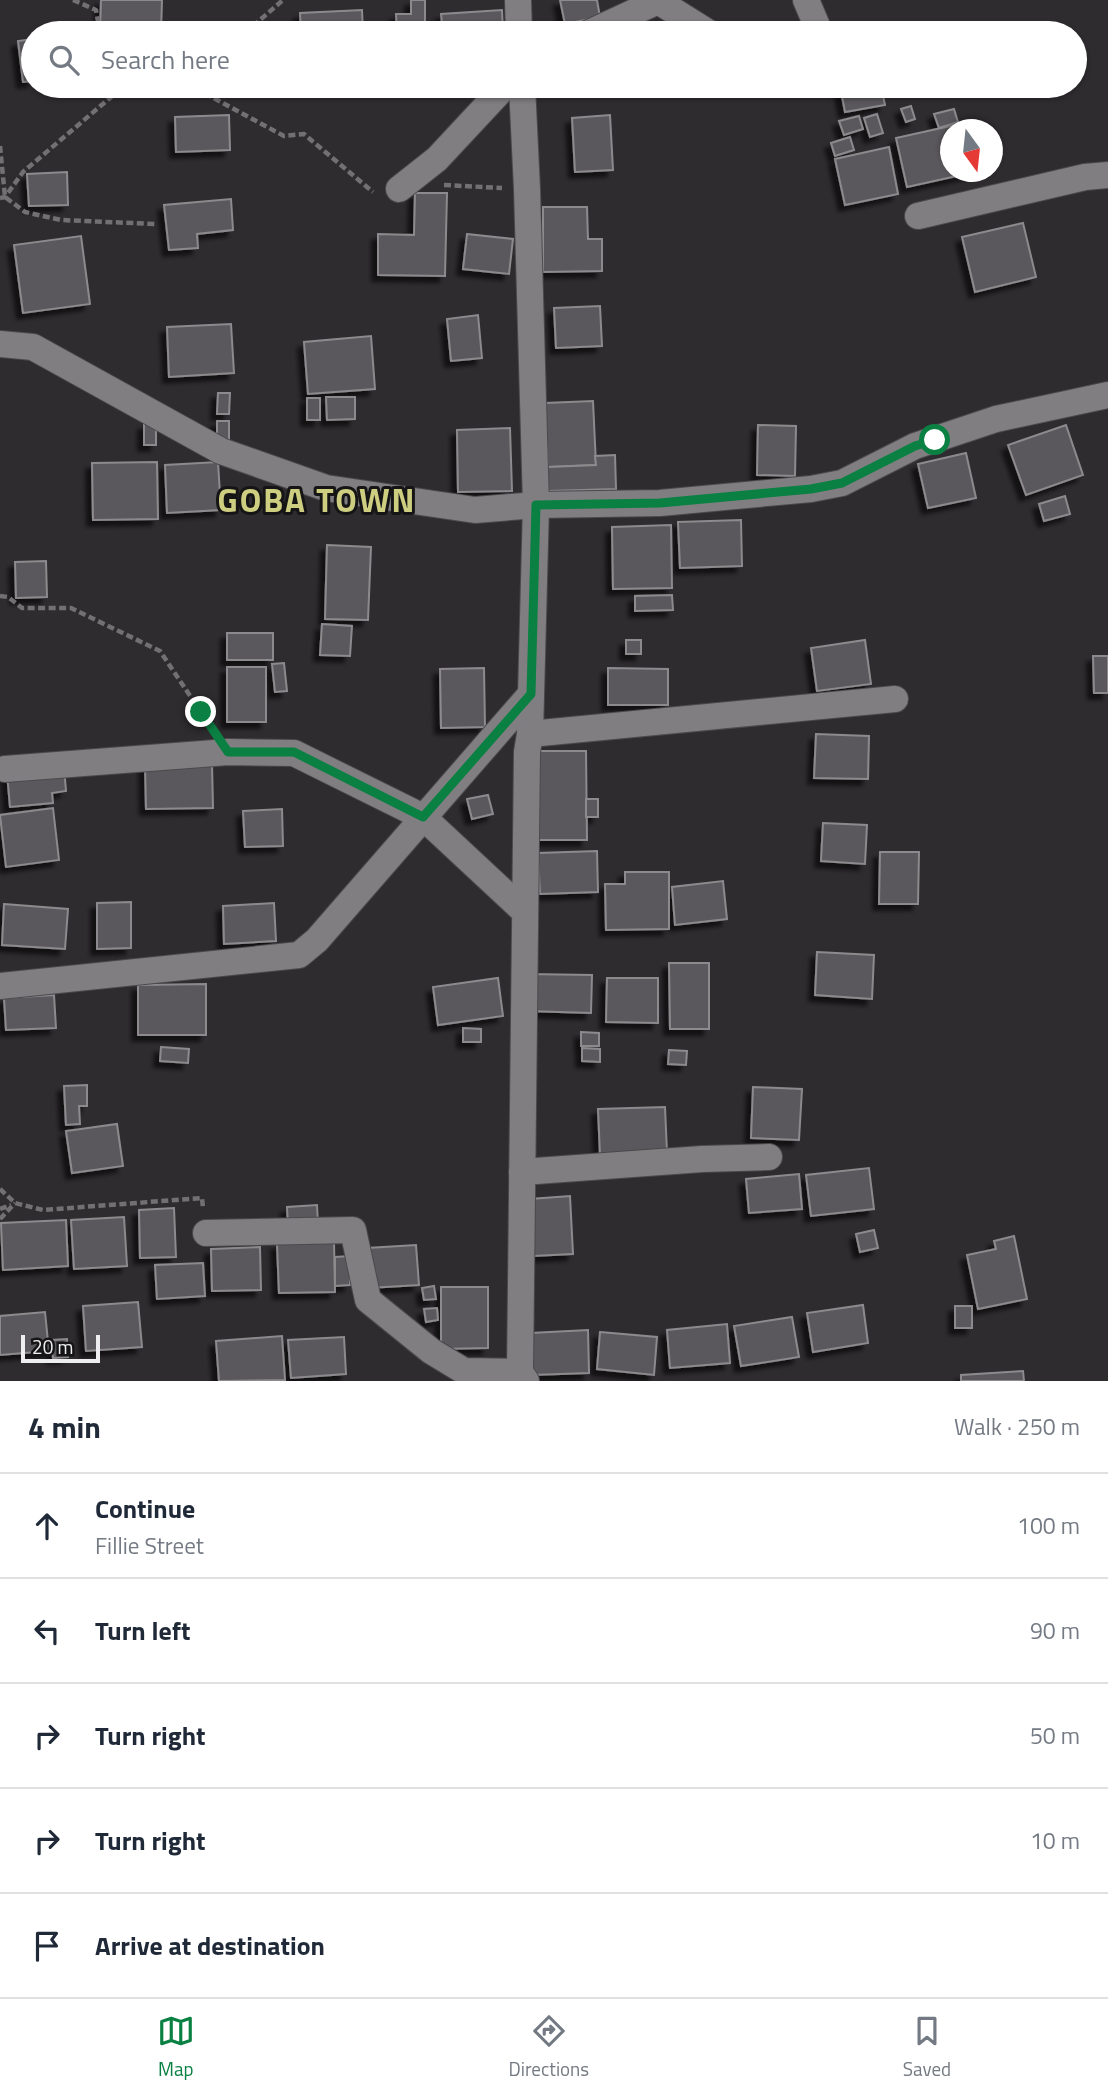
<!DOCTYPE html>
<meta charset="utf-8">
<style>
body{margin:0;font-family:"Titillium Web",sans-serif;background:#f2f2f3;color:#1f2937}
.compass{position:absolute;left:940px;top:119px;width:63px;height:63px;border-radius:50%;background:#fff;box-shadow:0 2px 5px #0004;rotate:165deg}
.scale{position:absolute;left:21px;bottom:18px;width:79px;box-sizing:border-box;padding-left:7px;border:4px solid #eeedef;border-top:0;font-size:19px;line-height:24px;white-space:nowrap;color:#eeedef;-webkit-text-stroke:5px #161516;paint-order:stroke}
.stop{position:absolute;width:21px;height:21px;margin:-16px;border:5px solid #0b8043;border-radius:50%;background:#fff}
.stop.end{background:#0b8043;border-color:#fff;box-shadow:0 2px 7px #0008}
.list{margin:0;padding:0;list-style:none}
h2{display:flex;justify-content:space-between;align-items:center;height:91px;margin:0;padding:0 28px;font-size:30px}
h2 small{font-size:23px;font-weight:400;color:#747a83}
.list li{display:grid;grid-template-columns:46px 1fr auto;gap:21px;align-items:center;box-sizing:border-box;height:105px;padding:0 28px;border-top:2px solid #e0e1e3}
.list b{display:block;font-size:26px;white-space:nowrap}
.list p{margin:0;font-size:23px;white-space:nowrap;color:#747a83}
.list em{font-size:23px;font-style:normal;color:#747a83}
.icon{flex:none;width:38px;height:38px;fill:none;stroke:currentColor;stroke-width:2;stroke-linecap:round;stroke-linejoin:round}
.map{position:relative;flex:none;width:1108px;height:1381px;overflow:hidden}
.search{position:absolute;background:#fff;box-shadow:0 2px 5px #0004;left:21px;right:21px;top:21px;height:77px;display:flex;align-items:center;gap:18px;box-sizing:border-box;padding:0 24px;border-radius:38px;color:#747a83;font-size:26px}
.sheet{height:616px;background:#fff}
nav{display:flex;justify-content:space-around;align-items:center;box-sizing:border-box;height:98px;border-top:2px solid #e0e1e3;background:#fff;font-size:19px;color:#747a83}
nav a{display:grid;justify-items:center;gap:4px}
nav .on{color:#0b8043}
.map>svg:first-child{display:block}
.building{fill:#5a585b;stroke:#8d8a8e;stroke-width:2;filter:url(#shadow)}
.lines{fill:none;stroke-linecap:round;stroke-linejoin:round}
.street-casing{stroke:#4b494b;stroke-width:28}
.path{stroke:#737073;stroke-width:4.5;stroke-dasharray:7 3.5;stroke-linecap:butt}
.street{stroke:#817e82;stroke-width:26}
.route{stroke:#0b8043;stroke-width:9}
.labels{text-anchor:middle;stroke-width:6;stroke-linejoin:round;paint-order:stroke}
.district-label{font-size:33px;font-weight:bold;letter-spacing:2px;fill:#cdce80;stroke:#161516}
</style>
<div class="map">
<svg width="1108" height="1381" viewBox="0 0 1108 1381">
<defs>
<filter id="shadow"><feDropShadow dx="-6" dy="6" stdDeviation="2" flood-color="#0009"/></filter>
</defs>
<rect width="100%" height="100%" fill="#2f2c2f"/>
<g class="building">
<polygon points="101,0 162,0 161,33 100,31"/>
<polygon points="411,0 425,0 425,33 397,33 396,14 411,14"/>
<polygon points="560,0 597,0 600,17 565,24"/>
<polygon points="362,10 363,33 301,33 300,13"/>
<polygon points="502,10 503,33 443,33 441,14"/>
<polygon points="33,39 33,81 23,82 18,41"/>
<polygon points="840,86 881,86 885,105 845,112"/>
<polygon points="911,106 915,119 906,122 901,109"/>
<polygon points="954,109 958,122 939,128 934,114"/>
<polygon points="877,114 883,133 870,137 864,118"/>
<polygon points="229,115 230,150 176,152 175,117"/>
<polygon points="610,115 613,170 575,172 572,118"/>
<polygon points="859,116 863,129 844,135 839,121"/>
<polygon points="964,123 965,130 950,130 950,172 975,172 907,187 896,138"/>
<polygon points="850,137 854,150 835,156 831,143"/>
<polygon points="889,147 898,194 845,205 835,159"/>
<polygon points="67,172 68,205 29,206 27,174"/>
<polygon points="415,193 447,193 445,276 378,275 378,234 414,235"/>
<polygon points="231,199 233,230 197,234 198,248 169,250 164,205"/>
<polygon points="543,207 587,207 588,239 602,239 602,271 543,272"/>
<polygon points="1023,223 1036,277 975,292 962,237"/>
<polygon points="467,234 513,239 509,274 463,269"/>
<polygon points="81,236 90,304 23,313 14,245"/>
<polygon points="600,306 602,346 556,348 554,308"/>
<polygon points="478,315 482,358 451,361 447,319"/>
<polygon points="231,324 234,373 169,377 167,327"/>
<polygon points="371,336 375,389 308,394 304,342"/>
<polygon points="218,393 230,393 229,414 217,414"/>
<polygon points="326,397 355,397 355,419 327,420"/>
<rect x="307" y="398" width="13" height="22"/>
<polygon points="593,401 596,465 548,467 545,403"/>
<rect x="217" y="421" width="12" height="21"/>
<rect x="144" y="424" width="12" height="21"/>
<polygon points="758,425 796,426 795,476 757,475"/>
<polygon points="1066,425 1083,475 1026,495 1008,445"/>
<polygon points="510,428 512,491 458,492 457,430"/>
<polygon points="966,453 976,498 928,508 918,464"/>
<polygon points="615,455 616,489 548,491 548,467 596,465 595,456"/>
<polygon points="157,462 158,519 93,520 92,463"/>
<polygon points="218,462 221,510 167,513 165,465"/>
<polygon points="1065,496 1070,514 1044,521 1039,504"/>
<polygon points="741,520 742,566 680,568 678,522"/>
<polygon points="671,525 672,588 613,589 612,527"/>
<polygon points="327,545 371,547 368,620 325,619"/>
<polygon points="46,561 47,597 16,598 15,562"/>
<polygon points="672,595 673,610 635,611 635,596"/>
<polygon points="322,624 352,626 350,656 320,655"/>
<rect x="227" y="633" width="46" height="27"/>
<rect x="626" y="640" width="15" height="14"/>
<polygon points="865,640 871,684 817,691 811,648"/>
<polygon points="1093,656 1108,656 1108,693 1094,693"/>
<polygon points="284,663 287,691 275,692 272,664"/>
<rect x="227" y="667" width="39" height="55"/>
<polygon points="484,668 485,727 441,728 440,669"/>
<polygon points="608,668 668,669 668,705 608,705"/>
<polygon points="816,734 869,736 868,779 814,778"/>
<polygon points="532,751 586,751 587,840 532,840"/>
<polygon points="212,764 213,808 146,809 145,765"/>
<polygon points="64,767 66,791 52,793 53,803 10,807 7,773"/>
<polygon points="488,795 493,814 472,819 467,799"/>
<rect x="586" y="799" width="12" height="18"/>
<polygon points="53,808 59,860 6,867 0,815"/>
<polygon points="282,809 283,846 245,847 243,811"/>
<polygon points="823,823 867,825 865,864 821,861"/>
<polygon points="597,851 598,892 540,894 538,853"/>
<polygon points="880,852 919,852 918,904 879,904"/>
<polygon points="625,872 669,872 669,929 606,930 605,884 625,884"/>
<polygon points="723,881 727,919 675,925 672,887"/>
<polygon points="131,902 131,948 97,949 97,903"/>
<polygon points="274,903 276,941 224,944 223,906"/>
<polygon points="4,904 68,909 65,949 2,945"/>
<polygon points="817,952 874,955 872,999 815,995"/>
<polygon points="669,963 709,963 709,1029 670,1029"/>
<polygon points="527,974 592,975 591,1013 526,1011"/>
<polygon points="498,978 503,1016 438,1025 433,987"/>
<polygon points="607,978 658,978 658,1023 606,1022"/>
<polygon points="206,984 206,1035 138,1035 138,985"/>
<polygon points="54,995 56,1028 6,1030 4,998"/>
<polygon points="463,1028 481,1029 481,1042 463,1042"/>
<polygon points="581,1032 599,1033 599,1046 581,1046"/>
<polygon points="161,1047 189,1049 188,1063 160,1061"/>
<polygon points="582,1048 600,1049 600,1062 582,1061"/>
<polygon points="669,1050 687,1051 686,1065 668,1064"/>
<polygon points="87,1085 87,1106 79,1106 80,1124 66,1125 64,1086"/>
<polygon points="753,1087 802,1089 799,1140 751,1138"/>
<polygon points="665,1107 667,1153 600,1155 598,1109"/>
<polygon points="117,1124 123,1166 72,1173 66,1131"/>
<polygon points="869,1168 874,1209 811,1216 806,1175"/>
<polygon points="799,1174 802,1209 749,1213 746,1179"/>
<polygon points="570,1196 573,1254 533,1256 530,1199"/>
<polygon points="317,1205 318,1225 288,1227 287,1207"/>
<polygon points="174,1208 176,1257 140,1258 139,1210"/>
<polygon points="124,1217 127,1266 74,1269 71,1220"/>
<polygon points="66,1220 68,1266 3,1270 1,1223"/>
<polygon points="874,1230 878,1248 860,1252 856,1234"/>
<polygon points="1014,1236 1027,1299 978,1309 967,1255 996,1249 994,1241"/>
<polygon points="334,1242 335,1292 279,1293 277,1244"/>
<polygon points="416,1245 419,1285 369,1288 367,1248"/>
<polygon points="260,1247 261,1290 212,1291 211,1249"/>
<polygon points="350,1256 350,1285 335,1286 335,1257"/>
<polygon points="203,1263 205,1296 157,1299 155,1265"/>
<polygon points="434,1286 436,1299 424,1300 422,1288"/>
<polygon points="441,1287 488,1287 488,1348 441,1349"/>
<polygon points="138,1302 142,1347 86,1351 83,1306"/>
<polygon points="863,1305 868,1343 813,1352 807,1313"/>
<rect x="955" y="1306" width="17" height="22"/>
<polygon points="437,1308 438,1320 426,1322 424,1309"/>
<polygon points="45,1312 49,1351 0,1355 0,1316"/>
<polygon points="792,1317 799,1357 741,1366 734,1326"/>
<polygon points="727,1324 730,1363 670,1368 667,1330"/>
<polygon points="588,1330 589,1373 532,1375 531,1333"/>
<polygon points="600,1332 657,1337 654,1375 597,1369"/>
<polygon points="282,1336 285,1380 219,1381 216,1341"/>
<polygon points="344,1337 346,1374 291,1378 288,1340"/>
<polygon points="67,1339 68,1357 53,1358 51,1340"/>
<polygon points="1023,1371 1024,1381 961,1381 961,1375"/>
</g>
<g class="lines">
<g class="street-casing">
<g id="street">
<polyline points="518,0 519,33"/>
<polyline points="806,0 820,33"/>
<polyline points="589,33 658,1 709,33"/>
<polyline points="522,86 527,189 536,505 530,734 527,752 520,1372 526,1381"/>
<polyline points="399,189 437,159 505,86"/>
<polyline points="918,216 1085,177 1108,175"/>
<polyline points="0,344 33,347 221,451 326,488 475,510 536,505 660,503 811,489 842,483 915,446 996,419 1108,395"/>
<polyline points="530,734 895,699"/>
<polyline points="5,769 228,752 294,753 423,817 525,912"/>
<polyline points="0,986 299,955 317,940 531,694"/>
<polyline points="522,1172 702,1159 769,1157"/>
<polyline points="206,1233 353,1230 368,1300 431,1351 464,1371 520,1372"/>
</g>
</g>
<g class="path">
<polyline points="73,0 96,10 100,33"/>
<polyline points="245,33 283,0"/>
<polyline points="174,86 206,94 284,136 304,134 373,192"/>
<polyline points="206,94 211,86"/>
<polyline points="0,146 5,197 25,212 61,220 155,224"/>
<polyline points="444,185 502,188"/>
<polyline points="0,198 5,197 23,172 124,86"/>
<polyline points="0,596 8,597 22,608 71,608 160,651 211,727"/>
<polyline points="0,1189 15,1203 43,1210 202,1198 203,1208"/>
<polyline points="0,1209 11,1205"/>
<polyline points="0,1219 15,1203"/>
</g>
<use href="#street" class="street"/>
</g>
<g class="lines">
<polyline class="route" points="201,712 228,752 294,752 423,817 531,694 536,505 660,503 811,489 842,483 915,446 935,440"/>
</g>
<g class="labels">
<g class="district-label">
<text x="317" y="512">GOBA TOWN</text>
</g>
</g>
</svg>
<svg class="compass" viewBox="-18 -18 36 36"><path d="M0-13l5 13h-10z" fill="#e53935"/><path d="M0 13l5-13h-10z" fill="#747a83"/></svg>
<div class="scale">20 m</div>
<div class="stop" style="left:935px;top:440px"></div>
<div class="stop end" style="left:201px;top:712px"></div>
<div class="search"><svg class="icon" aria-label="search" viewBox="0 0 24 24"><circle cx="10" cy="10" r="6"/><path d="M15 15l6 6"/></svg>Search here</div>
</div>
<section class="sheet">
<h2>4 min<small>Walk · 250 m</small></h2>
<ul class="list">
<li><svg class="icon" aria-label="ahead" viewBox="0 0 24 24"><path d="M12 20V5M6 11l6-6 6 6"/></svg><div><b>Continue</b><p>Fillie Street</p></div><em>100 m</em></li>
<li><svg class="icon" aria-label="left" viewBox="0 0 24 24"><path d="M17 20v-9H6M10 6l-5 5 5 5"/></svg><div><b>Turn left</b></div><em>90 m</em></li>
<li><svg class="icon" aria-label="right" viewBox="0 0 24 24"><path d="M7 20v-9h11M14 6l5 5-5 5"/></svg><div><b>Turn right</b></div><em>50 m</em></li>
<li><svg class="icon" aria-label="right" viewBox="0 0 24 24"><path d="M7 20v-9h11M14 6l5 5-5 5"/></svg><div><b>Turn right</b></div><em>10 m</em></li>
<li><svg class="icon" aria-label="arrive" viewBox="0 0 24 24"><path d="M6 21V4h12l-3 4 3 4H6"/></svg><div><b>Arrive at destination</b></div></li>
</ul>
</section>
<nav>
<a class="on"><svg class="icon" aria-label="map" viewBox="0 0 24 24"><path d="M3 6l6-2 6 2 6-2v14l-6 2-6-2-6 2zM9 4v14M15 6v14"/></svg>Map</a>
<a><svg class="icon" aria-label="directions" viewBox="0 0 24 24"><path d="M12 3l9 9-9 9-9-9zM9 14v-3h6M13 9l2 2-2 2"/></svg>Directions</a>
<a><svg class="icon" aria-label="saved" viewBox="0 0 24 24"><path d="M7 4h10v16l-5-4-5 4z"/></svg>Saved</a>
</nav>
